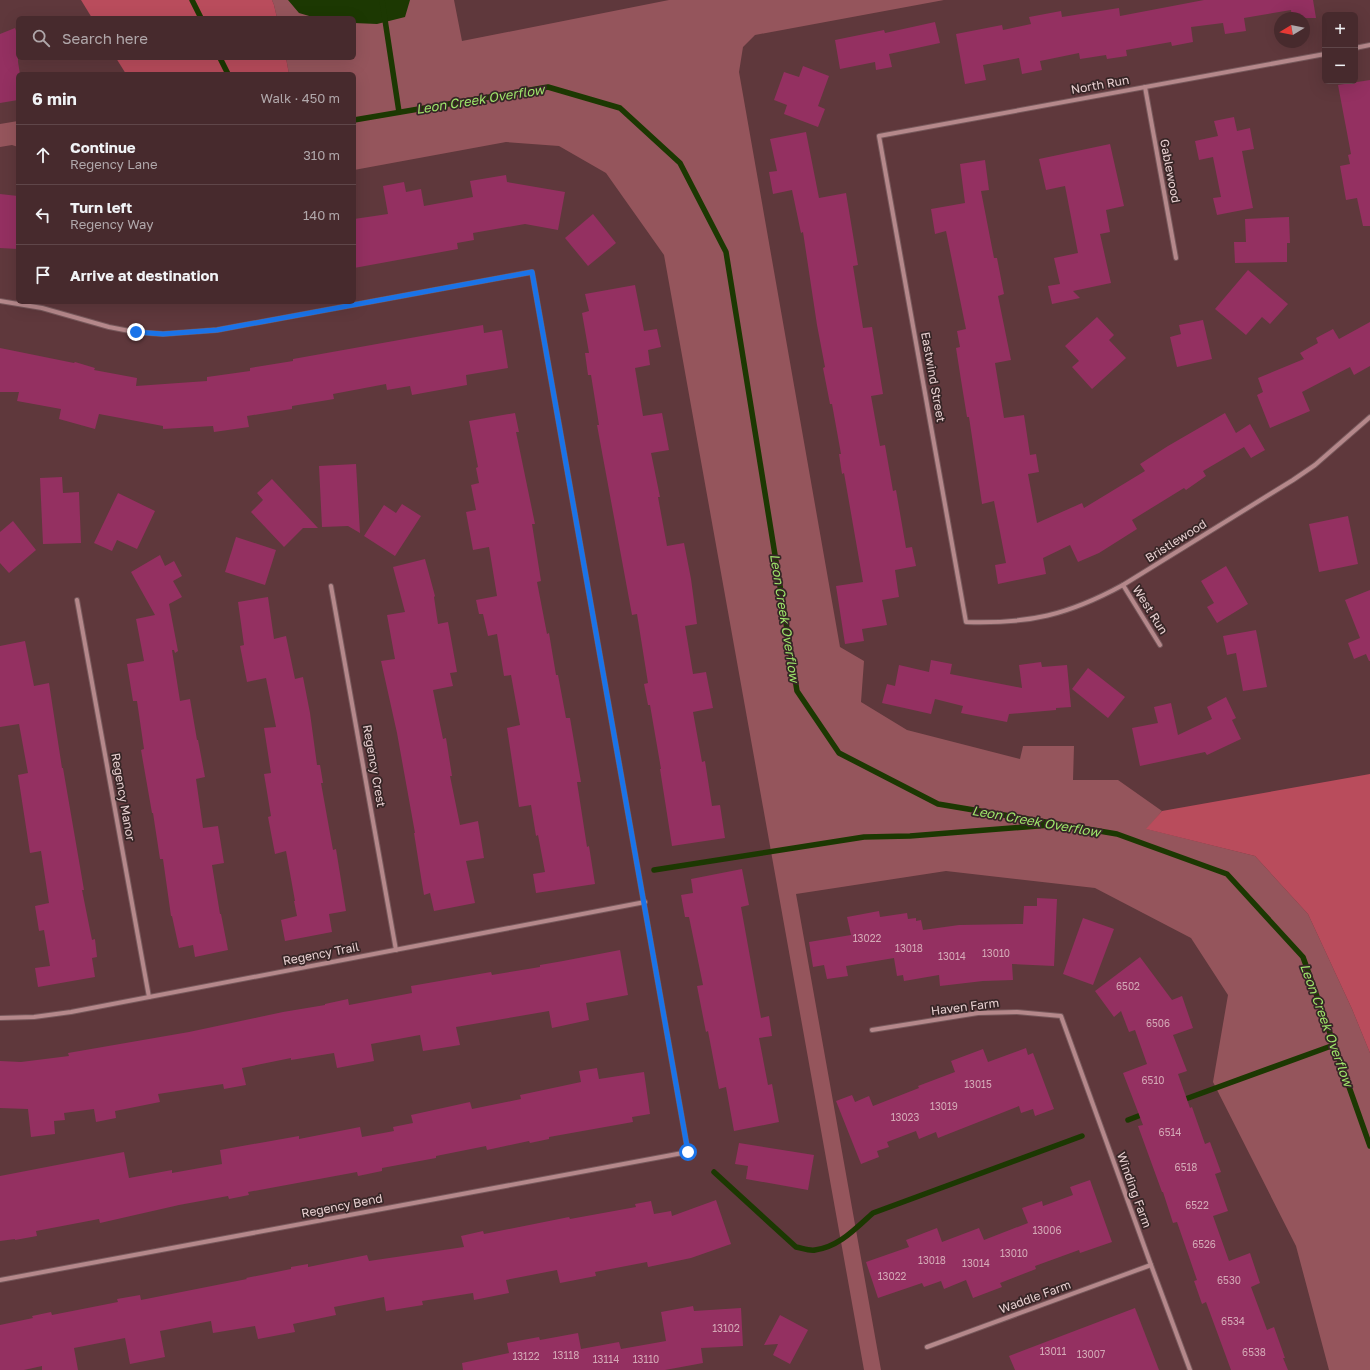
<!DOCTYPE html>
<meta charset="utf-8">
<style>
body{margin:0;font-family:"Golos Text",sans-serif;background:#4e3235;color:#f1f3f6}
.controls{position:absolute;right:12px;top:12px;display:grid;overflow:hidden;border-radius:6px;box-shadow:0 4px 16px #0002}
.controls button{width:36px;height:36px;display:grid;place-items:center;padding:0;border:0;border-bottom:1px solid #5f4649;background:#472a2d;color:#f1f3f6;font:20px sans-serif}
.compass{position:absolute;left:1274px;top:12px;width:36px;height:36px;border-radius:50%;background:#472a2d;box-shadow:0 4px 16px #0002;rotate:260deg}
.stop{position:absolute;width:12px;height:12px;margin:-9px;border:3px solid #1a73e8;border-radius:50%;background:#fff}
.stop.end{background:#1a73e8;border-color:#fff;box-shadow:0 1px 4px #0008}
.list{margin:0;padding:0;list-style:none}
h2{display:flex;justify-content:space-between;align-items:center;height:52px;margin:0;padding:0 16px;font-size:17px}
h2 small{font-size:13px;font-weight:400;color:#b0a7aa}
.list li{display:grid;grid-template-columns:26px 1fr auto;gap:12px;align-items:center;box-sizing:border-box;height:60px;padding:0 16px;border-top:1px solid #5f4649}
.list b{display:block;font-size:15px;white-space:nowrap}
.list p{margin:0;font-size:13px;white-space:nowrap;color:#b0a7aa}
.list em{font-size:13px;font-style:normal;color:#b0a7aa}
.icon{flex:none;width:22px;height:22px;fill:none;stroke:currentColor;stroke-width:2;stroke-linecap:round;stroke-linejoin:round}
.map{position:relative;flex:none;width:1370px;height:1370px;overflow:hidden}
.search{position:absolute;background:#472a2d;box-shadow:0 4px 16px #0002;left:16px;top:16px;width:340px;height:44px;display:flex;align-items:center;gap:10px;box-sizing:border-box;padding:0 14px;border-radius:6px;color:#b0a7aa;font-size:15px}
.panel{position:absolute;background:#472a2d;box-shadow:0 4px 16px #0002;left:16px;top:72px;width:340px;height:232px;border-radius:6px}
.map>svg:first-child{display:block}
.green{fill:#95555c}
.forest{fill:#b94c5c}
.water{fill:#1c3802}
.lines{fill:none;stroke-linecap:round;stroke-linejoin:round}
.stream{stroke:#1c3802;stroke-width:5.5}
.building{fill:#943061}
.street-casing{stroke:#77585b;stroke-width:6}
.street{stroke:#b5888b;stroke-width:4}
.route{stroke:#1a73e8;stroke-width:5}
.labels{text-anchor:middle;stroke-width:3.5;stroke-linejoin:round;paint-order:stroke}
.number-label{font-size:10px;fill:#d4a9b6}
.street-label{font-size:12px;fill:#e9d1d2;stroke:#382627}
.water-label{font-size:13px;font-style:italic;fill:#9ee56a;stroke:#382627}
</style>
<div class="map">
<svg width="1370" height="1370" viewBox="0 0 1370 1370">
<rect width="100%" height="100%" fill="#5f383c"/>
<g class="green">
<polygon points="272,0 454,0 462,41 669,0 944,0 755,35 743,47 739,72 840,647 864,661 861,702 907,730 1020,759 1023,746 1074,746 1073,780 1118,780 1162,811 1147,829 1255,856 1308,914 1352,1009 1370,1053 1370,1370 1329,1370 1296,1246 1213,1082 1228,995 1191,938 1095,888 946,871 796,894 881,1370 864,1370 664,255 606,173 559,146 506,142 354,170 354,74 289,74 286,58 354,58 354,18 277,18 274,5"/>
<polygon points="18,121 18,147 12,145 0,147 0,124"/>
</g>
<g class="forest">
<polygon points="81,0 272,0 274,5 277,18 92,18"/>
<polygon points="116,58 286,58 289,74 126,74"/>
<polygon points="1370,774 1370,1053 1352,1009 1308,914 1255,856 1146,829 1162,811"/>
</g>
<polygon class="water" points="288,0 410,0 405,17 377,24 354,23 354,18 316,18 299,13"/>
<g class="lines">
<g class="stream">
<polyline points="192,0 201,18"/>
<polyline points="382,0 399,112"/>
<polyline points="220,58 228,74"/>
<polyline points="354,120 548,87 620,108 680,163 726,252 797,691 839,753 938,804 1117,834 1227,874 1303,957 1370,1146"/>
<polyline points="654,870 864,837 910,836 1050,825"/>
<polyline points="1180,1101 1334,1045"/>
<polyline points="1128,1120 1146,1113"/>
<path d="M714,1172l82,75c6,1 13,4 19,3 24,-3 41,-22 58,-37l209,-77"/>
</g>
</g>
<g class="building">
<polygon points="1204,0 1313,0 1316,18 1292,18 1291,10 1244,18 1246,31 1225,34 1223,23 1191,27 1193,42 1172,46 1171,42 1126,50 1127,56 1107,59 1106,55 1080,59 1079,53 1040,61 1042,70 1022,74 1019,58 983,65 986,80 965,84 956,34 1002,25 1003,30 1031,24 1029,17 1061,11 1062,17 1119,8 1120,16"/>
<polygon points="935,22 940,43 889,54 892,67 876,70 875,62 840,69 835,40 884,30 885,33"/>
<polygon points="15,28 18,36 18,62 20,74 18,74 18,100 0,103 0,34"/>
<polygon points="803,66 829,76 818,106 825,109 818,127 784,114 787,105 774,100 784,72 799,77"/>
<polygon points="1370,80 1370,226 1363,226 1357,198 1346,200 1340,166 1350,164 1348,155 1351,154 1338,85"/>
<polygon points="1234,117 1237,131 1250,128 1254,149 1242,151 1253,208 1217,215 1213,198 1221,197 1213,157 1199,160 1195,141 1218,136 1214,121"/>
<polygon points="806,132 819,198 846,193 858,265 853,266 863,328 872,327 883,394 871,396 880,446 885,445 893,491 896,490 906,548 912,547 916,566 895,570 899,597 882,600 887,625 862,629 864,641 845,644 836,586 863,582 844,473 842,474 839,454 841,454 832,404 830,404 823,368 825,367 817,325 803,232 801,233 792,190 773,194 769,172 777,171 770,139"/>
<polygon points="1110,144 1124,206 1106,210 1110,232 1100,234 1111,283 1073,291 1080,298 1052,304 1048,286 1060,284 1054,258 1078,253 1065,186 1046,190 1039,159"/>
<polygon points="985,160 989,190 981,191 994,258 997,258 1004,294 998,296 1011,360 995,363 1004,418 1024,415 1030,455 1036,454 1039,472 1028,474 1037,523 1082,503 1084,508 1145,471 1140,464 1168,446 1225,413 1236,433 1250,424 1265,450 1251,458 1244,447 1203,471 1206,476 1186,490 1184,488 1132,520 1137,529 1099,553 1078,562 1070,545 1043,558 1046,574 998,584 995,565 1006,563 994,501 982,504 969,417 967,417 961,380 956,348 960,347 957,331 966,329 946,231 935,234 931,209 965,203 960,164"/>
<polygon points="506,175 507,182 565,192 558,230 525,224 473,233 474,240 457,243 458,249 354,268 354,219 388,214 383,186 404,182 406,192 421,189 424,206 473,197 470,181"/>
<polygon points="0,194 18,196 18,249 0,248"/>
<polygon points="593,214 616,243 588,266 565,238"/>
<polygon points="1289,217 1290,243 1287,243 1287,262 1235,263 1234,242 1246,242 1245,219"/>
<polygon points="1248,270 1288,304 1270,324 1262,317 1246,335 1215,309"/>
<polygon points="635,285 644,331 657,329 661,347 648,350 650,365 635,368 643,416 662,413 669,450 651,453 660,497 658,497 667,546 684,543 691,579 697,624 685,626 693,674 706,672 713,708 693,712 702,762 705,761 712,806 720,805 725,838 672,846 660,769 661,769 650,705 648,705 644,684 648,683 637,614 632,615 597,425 599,425 591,375 588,375 585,353 589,353 582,313 589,311 585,294"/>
<polygon points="1097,317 1114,335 1109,340 1126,358 1092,389 1072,367 1079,361 1065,346"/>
<polygon points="1203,320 1212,359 1177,367 1170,337 1181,334 1179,325"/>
<polygon points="1370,322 1370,366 1354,375 1350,367 1302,392 1310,411 1270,428 1257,395 1263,392 1258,378 1304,359 1300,353 1318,343 1316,338 1333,329 1339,339"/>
<polygon points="483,325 484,333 502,330 508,368 466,375 467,385 412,395 410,386 387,390 386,384 333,394 334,399 292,406 292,409 247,416 249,427 214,432 213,426 163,429 163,426 99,414 95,429 59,419 61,409 17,401 19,392 0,392 0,348 74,363 75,362 95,368 94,370 137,378 136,386 207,381 207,377 250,371 250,368 293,361 293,359"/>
<polygon points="515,413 519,432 516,432 535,524 532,524 541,581 537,582 547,634 549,633 556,675 558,675 566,718 570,718 581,782 577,782 587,847 589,846 595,884 536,893 533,874 545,872 538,835 536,836 531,805 519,807 507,728 520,725 511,675 504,676 497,634 488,636 483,614 479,614 476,600 497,596 489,547 473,550 466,512 476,510 471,485 479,483 476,468 478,467 469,421"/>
<polygon points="356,464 360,533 348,526 322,527 319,466"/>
<polygon points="62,477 63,493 79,492 81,543 43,544 40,478"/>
<polygon points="272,479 318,528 303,528 284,547 251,512 263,500 257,493"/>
<polygon points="118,493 155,511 137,549 117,540 112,551 94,543"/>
<polygon points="402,504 421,516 395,556 364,536 384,505 396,513"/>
<polygon points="1348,516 1358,564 1319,572 1309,524"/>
<polygon points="13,521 36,550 9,573 0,563 0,532"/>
<polygon points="236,537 276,550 265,585 225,572"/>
<polygon points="160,555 165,566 174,561 182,576 173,581 182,597 169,604 178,651 175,653 174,650 172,650 180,701 190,699 197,740 198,740 205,777 196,779 203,828 218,826 224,863 212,865 220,914 221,914 228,950 195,957 193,945 179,948 172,916 171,916 163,859 160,859 153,813 152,813 141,750 144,749 137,701 133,701 127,664 144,661 136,619 155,615 131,572"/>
<polygon points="425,559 435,596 434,597 438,624 448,622 457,672 450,673 453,686 433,690 443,739 446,738 452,776 450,776 460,825 478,821 484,858 466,861 475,903 434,911 430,893 424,895 421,877 414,833 415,833 397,733 381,661 395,659 387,615 405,612 393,567"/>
<polygon points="1226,566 1248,604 1217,623 1207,607 1214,603 1201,581"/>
<polygon points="1370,590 1370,661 1369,661 1366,654 1354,659 1348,643 1360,638 1345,600"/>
<polygon points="268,597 274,639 286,636 295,679 303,677 310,713 317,765 320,765 323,783 321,783 333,850 336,849 346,911 329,914 332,932 285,941 281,920 297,916 294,901 295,901 286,851 275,854 268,817 271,816 264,774 271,773 264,728 276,727 266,678 247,682 240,646 244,645 238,602"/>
<polygon points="1256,630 1267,687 1243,691 1236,653 1227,655 1223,636"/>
<polygon points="25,641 34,686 49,683 62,768 63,768 84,890 82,890 92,940 95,939 97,957 92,958 95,977 38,987 35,968 50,966 44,930 39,931 35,906 49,903 41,851 30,853 18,775 28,773 19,724 0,727 0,646"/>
<polygon points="931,660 952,664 950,674 1022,688 1019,665 1041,662 1042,667 1067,665 1071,707 1056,708 1056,710 1009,714 1007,722 961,713 963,706 935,699 931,714 882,703 887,684 895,686 899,665 929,672"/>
<polygon points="1088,668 1125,697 1108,718 1072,689"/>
<polygon points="1226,697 1236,718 1232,720 1241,739 1207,755 1205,752 1140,766 1132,728 1158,723 1154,707 1171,703 1178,735 1212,719 1207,707"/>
<polygon points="742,869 749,905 741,907 761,1018 769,1016 772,1036 759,1038 768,1085 772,1084 779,1122 734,1131 726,1087 719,1089 708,1031 706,1032 697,986 703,985 689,917 685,917 681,895 693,893 691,879"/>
<polygon points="1037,898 1057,899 1054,966 1012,964 1013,980 983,981 940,986 939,975 904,981 903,975 897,976 894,958 846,966 848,976 827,979 824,965 813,967 809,942 851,935 847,917 879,911 880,917 907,913 908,919 916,918 916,921 921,920 923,930 959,925 1023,924 1024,906 1037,906"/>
<polygon points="1083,918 1114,929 1093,985 1063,974"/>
<polygon points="620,950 628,995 586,1003 589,1020 552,1028 549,1011 456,1027 460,1045 423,1051 420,1035 371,1044 374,1061 337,1068 334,1053 291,1060 291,1058 242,1068 246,1085 224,1089 223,1084 158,1094 160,1102 115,1111 116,1118 96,1122 94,1109 64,1113 65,1120 54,1121 55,1134 31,1137 28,1109 0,1108 0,1061 21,1062 69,1056 68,1053 189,1032 283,1012 325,1005 325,1004 348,999 349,1005 412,993 411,986 491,972 492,975 540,967 540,965 563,961"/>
<polygon points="1140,957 1172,1000 1182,996 1193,1028 1173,1035 1187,1071 1178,1074 1190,1108 1192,1107 1205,1144 1210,1142 1221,1172 1215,1174 1228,1211 1213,1216 1229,1261 1250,1253 1260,1283 1251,1287 1267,1330 1274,1327 1285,1358 1283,1358 1288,1370 1231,1370 1206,1302 1202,1304 1194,1281 1197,1280 1177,1222 1173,1223 1163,1192 1162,1192 1138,1126 1143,1125 1123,1073 1147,1064 1135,1030 1129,1032 1121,1011 1114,1017 1095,991"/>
<polygon points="1026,1048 1028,1055 1033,1053 1054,1109 1035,1116 1033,1109 1021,1113 1019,1106 938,1138 936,1132 919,1139 916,1131 887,1142 889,1147 877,1151 879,1157 861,1164 836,1101 852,1095 855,1102 869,1096 873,1106 919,1088 918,1086 955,1072 951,1061 983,1049 988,1062"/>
<polygon points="597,1068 599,1079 644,1072 650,1114 632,1117 633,1122 549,1137 549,1139 530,1143 529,1141 487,1150 486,1146 436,1156 436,1158 382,1168 382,1171 358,1176 357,1172 248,1192 249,1195 229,1199 228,1196 179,1205 100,1223 99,1219 36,1231 37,1236 15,1240 15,1239 0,1241 0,1176 124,1152 129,1178 172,1170 172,1173 222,1164 220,1150 299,1136 299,1139 360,1127 362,1137 394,1131 393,1127 413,1123 411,1115 470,1102 472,1109 521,1099 520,1095 581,1082 579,1071"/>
<polygon points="739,1143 814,1155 808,1190 746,1179 748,1166 735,1164"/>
<polygon points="1090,1180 1112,1242 1080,1253 1079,1250 1035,1266 1036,1269 1000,1283 1002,1287 973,1298 966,1280 944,1289 941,1281 924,1287 922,1283 878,1298 866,1262 909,1247 906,1240 937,1228 942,1242 979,1228 984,1240 1028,1223 1022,1208 1042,1201 1043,1206 1073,1195 1070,1187"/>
<polygon points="716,1200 731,1244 691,1258 648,1267 647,1262 595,1272 596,1276 560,1283 557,1270 506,1280 509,1293 474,1300 473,1293 422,1301 423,1305 386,1311 384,1297 334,1307 336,1315 293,1324 295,1332 258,1339 255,1326 213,1333 211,1321 160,1331 165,1357 130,1364 125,1338 74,1348 78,1370 42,1370 42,1366 24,1370 0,1370 0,1325 33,1318 32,1316 51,1312 52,1315 118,1302 117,1299 140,1295 141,1300 247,1279 246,1278 291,1269 291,1267 308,1264 308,1267 367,1255 369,1261 464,1247 461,1236 483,1231 484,1234 569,1217 570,1219 636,1207 635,1204 651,1201 654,1214 671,1211 672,1216"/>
<polygon points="693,1306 694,1311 741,1308 743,1346 701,1348 703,1363 665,1370 463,1370 462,1363 509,1353 507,1343 539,1337 540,1340 578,1333 581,1349 619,1342 621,1349 666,1341 661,1312"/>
<polygon points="1135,1308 1159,1370 1015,1370 1009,1356"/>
<polygon points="780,1315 808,1330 790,1364 773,1355 778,1344 764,1345"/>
</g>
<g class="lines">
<g class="street-casing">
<g id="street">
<polyline points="1355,48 1370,45"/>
<path d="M1325,54l-446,82 87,486c63,2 102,-7 157,-37l170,-105 22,-15 55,-48"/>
<polyline points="1145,87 1176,258"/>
<polyline points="0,301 42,308 109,327 135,332 163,334 217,330 532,272 688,1152 0,1280"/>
<polyline points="1123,585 1160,645"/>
<polyline points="331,586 396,950"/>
<polyline points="77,600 149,997"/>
<polyline points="0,1018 34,1017 71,1012 645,902"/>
<polyline points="872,1030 978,1013 1017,1012 1061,1016 1151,1265 1190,1370"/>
<polyline points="927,1347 1151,1265"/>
</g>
</g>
<use href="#street" class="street"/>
</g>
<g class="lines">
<polyline class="route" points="136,332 163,334 217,330 532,272 688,1152"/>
</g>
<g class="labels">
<g class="number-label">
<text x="867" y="942">13022</text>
<text x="909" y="952">13018</text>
<text x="996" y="957">13010</text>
<text x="952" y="960">13014</text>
<text x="1128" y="990">6502</text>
<text x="1158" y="1027">6506</text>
<text x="1153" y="1084">6510</text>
<text x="978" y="1088">13015</text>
<text x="944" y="1110">13019</text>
<text x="905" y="1121">13023</text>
<text x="1170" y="1136">6514</text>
<text x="1186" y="1171">6518</text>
<text x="1197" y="1209">6522</text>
<text x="1047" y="1234">13006</text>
<text x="1204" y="1248">6526</text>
<text x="1014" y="1257">13010</text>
<text x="932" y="1264">13018</text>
<text x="976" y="1267">13014</text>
<text x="892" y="1280">13022</text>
<text x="1229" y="1284">6530</text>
<text x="1233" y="1325">6534</text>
<text x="726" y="1332">13102</text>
<text x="1053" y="1355">13011</text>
<text x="1254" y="1356">6538</text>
<text x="1091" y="1358">13007</text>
<text x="566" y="1359">13118</text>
<text x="526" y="1360">13122</text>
<text x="606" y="1363">13114</text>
<text x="646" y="1363">13110</text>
</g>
<g class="street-label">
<text transform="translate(1100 85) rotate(-10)" y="4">North Run</text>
<text transform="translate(1170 171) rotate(79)" y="4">Gablewood</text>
<text transform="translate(933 377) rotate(80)" y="4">Eastwind Street</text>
<text transform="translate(1176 541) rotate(-32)" y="4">Bristlewood</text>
<text transform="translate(1150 610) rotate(58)" y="4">West Run</text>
<text transform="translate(374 766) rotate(80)" y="4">Regency Crest</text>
<text transform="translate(123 797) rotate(80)" y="4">Regency Manor</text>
<text transform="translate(321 954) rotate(-11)" y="4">Regency Trail</text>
<text transform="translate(965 1007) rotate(-7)" y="4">Haven Farm</text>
<text transform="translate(1134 1190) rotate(70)" y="4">Winding Farm</text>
<text transform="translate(342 1206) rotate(-11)" y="4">Regency Bend</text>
<text transform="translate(1035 1297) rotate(-20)" y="4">Waddle Farm</text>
</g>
<g class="water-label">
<text transform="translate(480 99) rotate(-9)" y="5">Leon Creek Overflow</text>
<text transform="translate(785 618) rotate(81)" y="5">Leon Creek Overflow</text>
<text transform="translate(1036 821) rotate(10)" y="5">Leon Creek Overflow</text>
<text transform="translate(1327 1025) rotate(70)" y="5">Leon Creek Overflow</text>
</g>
</g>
</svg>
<div class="controls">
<button>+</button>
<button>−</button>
</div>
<svg class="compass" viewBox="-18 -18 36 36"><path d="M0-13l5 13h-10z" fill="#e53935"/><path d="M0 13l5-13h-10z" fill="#b0a7aa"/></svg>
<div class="stop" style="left:688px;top:1152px"></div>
<div class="stop end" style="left:136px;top:332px"></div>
<div class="search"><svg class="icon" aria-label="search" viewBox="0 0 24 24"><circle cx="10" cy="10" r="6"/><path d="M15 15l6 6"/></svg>Search here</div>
<section class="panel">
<h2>6 min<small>Walk · 450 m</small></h2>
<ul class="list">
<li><svg class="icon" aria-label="ahead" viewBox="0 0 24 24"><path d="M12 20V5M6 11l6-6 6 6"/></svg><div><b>Continue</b><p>Regency Lane</p></div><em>310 m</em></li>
<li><svg class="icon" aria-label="left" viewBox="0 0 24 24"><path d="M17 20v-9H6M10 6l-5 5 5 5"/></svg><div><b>Turn left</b><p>Regency Way</p></div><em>140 m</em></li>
<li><svg class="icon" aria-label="arrive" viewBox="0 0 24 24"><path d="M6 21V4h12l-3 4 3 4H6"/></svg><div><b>Arrive at destination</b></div></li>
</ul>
</section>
</div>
